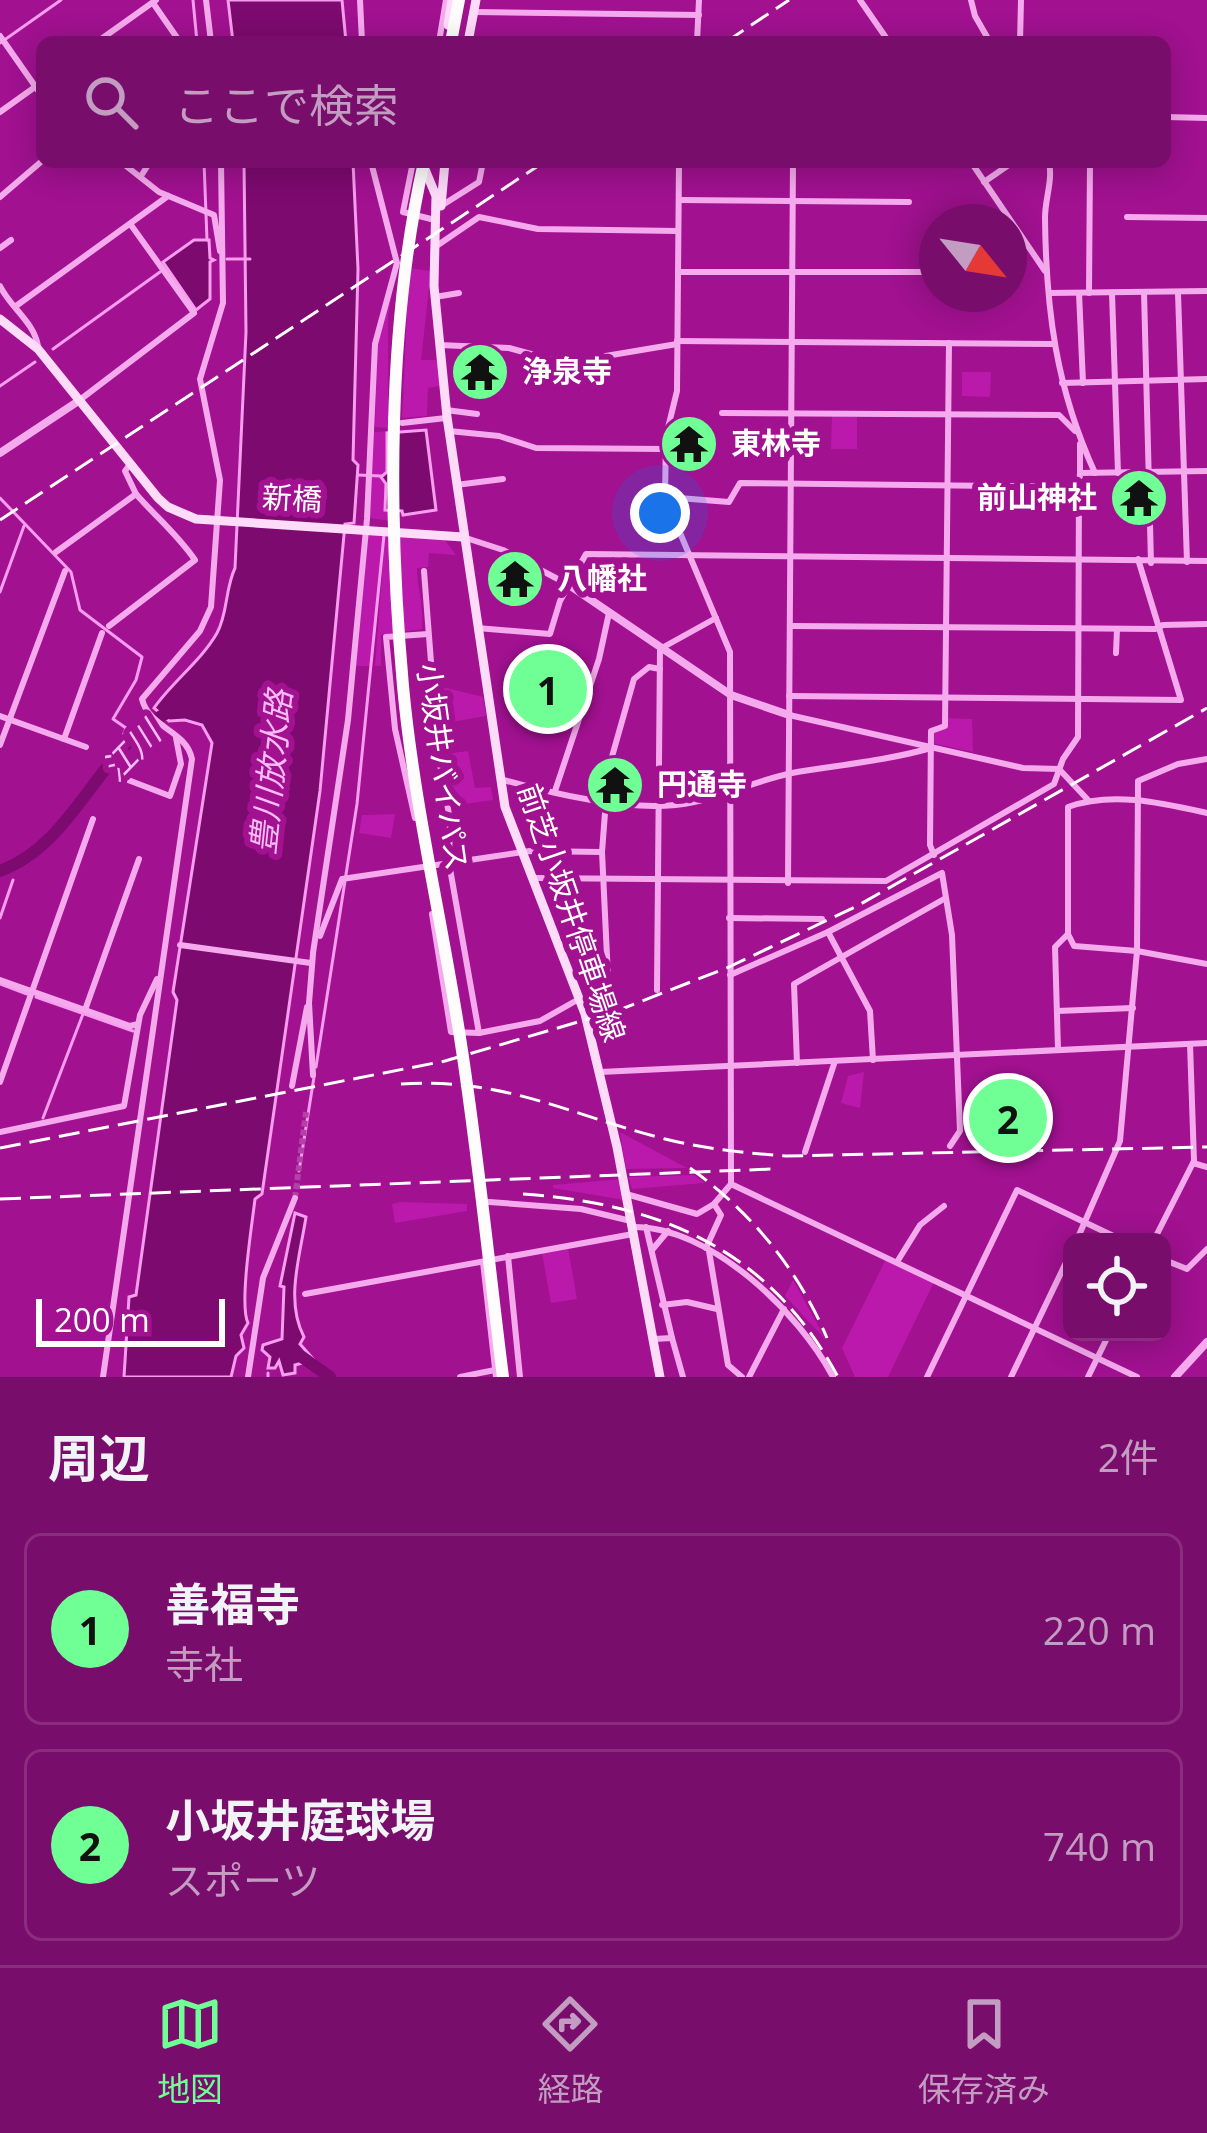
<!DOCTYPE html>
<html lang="ja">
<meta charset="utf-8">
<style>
body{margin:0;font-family:"Open Sans","Noto Sans JP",sans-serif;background:#7e1672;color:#f1f3f6}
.controls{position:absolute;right:36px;bottom:36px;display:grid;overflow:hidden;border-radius:18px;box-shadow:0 6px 30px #0003}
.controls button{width:108px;height:108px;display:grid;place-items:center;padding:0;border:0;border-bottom:3px solid #8a2d7f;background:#790d6c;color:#f1f3f6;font:60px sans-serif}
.compass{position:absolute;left:919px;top:204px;width:108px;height:108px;border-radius:50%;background:#790d6c;box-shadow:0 6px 30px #0003;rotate:120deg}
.scale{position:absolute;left:36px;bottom:30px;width:189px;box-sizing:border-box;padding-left:12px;border:6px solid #fff;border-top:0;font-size:33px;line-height:42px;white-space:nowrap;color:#fff;-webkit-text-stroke:9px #a11190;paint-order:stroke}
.you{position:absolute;left:660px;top:513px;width:42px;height:42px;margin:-30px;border:9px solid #fff;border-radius:50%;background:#1a73e8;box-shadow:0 0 0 18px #1a73e833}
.badge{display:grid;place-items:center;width:78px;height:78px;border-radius:50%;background:#6fff95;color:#111;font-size:39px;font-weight:700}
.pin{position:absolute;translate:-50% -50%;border:6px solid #fff;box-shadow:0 3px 12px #0006}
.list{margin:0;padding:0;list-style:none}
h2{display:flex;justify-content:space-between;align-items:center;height:156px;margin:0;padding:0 48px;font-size:51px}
h2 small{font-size:39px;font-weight:400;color:#c39cc2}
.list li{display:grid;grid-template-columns:78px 1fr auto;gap:36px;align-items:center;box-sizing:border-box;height:192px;margin:0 24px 24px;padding:0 24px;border:3px solid #8a2d7f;border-radius:18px}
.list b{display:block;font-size:45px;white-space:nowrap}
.list p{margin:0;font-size:39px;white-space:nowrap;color:#c39cc2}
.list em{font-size:39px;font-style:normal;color:#c39cc2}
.icon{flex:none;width:66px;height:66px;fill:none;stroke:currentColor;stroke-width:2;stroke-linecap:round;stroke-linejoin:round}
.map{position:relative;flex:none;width:1207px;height:1377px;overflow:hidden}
.search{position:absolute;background:#790d6c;box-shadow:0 6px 30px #0003;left:36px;right:36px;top:36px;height:132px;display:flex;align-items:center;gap:30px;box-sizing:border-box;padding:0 42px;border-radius:18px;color:#c39cc2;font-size:45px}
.sheet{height:588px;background:#790d6c}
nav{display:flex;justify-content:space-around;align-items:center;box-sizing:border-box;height:168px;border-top:3px solid #8a2d7f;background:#790d6c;font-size:33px;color:#c39cc2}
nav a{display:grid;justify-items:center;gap:6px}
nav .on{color:#6fff95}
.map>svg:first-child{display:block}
.green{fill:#bb19ab}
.water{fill:#7d0a6f;stroke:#f89cf0;stroke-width:3}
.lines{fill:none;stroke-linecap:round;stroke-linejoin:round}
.stream{stroke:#f89cf0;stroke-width:3}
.river{stroke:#7d0a6f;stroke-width:12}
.minor-tunnel{stroke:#b441a6;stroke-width:6;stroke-dasharray:6 3;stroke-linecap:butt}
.minor{stroke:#f5aaee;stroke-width:6}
.tertiary{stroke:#f5aaee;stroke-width:8}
.secondary{stroke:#fedbf9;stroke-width:9}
.trunk{stroke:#fffcfe;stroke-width:12}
.rail{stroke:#fff;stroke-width:3;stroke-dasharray:21 9;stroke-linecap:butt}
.labels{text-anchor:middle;stroke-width:12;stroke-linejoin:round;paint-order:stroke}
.poi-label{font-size:30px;font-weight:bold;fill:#fff;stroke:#a11190;text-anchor:start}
.street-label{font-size:30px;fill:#fff;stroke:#a11190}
.water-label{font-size:33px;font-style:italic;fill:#fbbbf6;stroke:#a11190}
</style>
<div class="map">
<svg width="1207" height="1377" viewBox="0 0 1207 1377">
<rect width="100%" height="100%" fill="#a11190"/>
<g class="green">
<polygon points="409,268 431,271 421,360 438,360 440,386 428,388 427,416 402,418"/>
<polygon points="394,282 388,316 388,428 375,427 377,346"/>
<polygon points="962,372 991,372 990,397 962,396"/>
<polygon points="832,416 857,417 857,449 831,449"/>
<polygon points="387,431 387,473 381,477 386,484 385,509 391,510 391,521 369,518 373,432"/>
<path d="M368,534l76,5 12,16 -27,-2 -1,14 -11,1c0,21 7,37 5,61l-41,6v31h-6l9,-117 -12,117h-16z"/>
<polygon points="435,685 483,697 486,716 440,724"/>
<polygon points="946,718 972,719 973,752 932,743 934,730 945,729"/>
<polygon points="468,751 475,788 491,787 493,800 452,806 444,754"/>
<polygon points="395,814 391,838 359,833 362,815"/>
<polygon points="864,1072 860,1108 841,1103 848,1076"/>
<polygon points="1001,1088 1035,1114 1012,1143 985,1122 984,1111"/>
<polygon points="620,1132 687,1168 626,1169"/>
<polygon points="694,1175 705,1183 632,1189 628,1177"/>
<polygon points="621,1179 624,1200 553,1188 553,1185"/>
<polygon points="400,1202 467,1204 467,1211 395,1223 392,1204"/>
<polygon points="568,1248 577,1299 551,1303 542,1253"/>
<polygon points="886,1259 934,1282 888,1377 855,1377 842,1348"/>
<polygon points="793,1280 826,1340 785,1296"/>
</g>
<g class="water">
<polygon points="228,0 342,0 346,42 233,42"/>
<path d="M244,162h109l5,107 -5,191 5,5 -4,58 -9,1 -25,267 -58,403 -7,5c-3,26 -16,106 -7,124l-7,12 3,13 -8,8 -5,21h-107l5,-80 7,-2 41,-295 -4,-8 39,-249 -10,-18 -17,-5 -16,1 -15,-13c18,-26 47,-47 63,-75 11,-20 8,-44 18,-65l11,-236z"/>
<polygon points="194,240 209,240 210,258 214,260 210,262 210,299 196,310 163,262"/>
<polygon points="426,430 436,510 403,515 402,511 385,510 386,484 381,477 387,472 387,433"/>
<path d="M295,1213l11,4c-6,39 -21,84 -2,120l-4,7 14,16 -19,5v8l-12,2 -4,-14 -4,7h-7l2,-11 -8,-7 1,-5 19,-6 2,-52 -4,-1z"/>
</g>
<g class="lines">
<g class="stream">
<polyline points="193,0 197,42"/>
<polyline points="0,43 61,0"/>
<polyline points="204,162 207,240"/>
<polyline points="227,259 250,259"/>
<polyline points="53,349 160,272"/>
<polyline points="0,386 35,362"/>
<polyline points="358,475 381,476"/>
<polyline points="0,498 71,572 80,610 142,657 136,680 113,719 126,728 114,761"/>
<polyline points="0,592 24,526"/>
<polyline points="0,918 13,880"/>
<polyline points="0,984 27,994"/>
<polyline points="36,997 133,1031"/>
<polyline points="316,1067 357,804 384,535"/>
<polyline points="43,1118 83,1014"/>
<polyline points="299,1171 314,1077"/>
<polyline points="268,1377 268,1373"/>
</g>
<g class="river">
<path d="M0,871c78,-29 99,-128 173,-161"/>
<polyline points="302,1357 330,1377"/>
</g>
<polyline class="minor-tunnel" points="295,1198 306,1112"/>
<g class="minor">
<polyline points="206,0 211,42"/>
<polyline points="360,0 362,42"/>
<polyline points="860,0 889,42"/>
<polyline points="971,0 975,16 990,42"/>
<polyline points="153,3 180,42"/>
<polyline points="474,12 699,15"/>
<polyline points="0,36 42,96"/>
<polyline points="97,42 156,0"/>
<polyline points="439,42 446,0"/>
<polyline points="697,42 699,0"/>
<polyline points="1020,42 1021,0"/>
<polyline points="0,112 42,82"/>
<polyline points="1165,117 1207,118"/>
<polyline points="121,162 159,192 214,215 220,251"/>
<polyline points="413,162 403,212 435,220"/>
<polyline points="971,162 1045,271"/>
<path d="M1049,162c4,19 -4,36 -4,56 1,92 11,170 50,255"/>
<polyline points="141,176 150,162"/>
<polyline points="984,182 1013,162"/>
<polyline points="0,197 42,161"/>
<polyline points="679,200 909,202"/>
<polyline points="441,206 479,182 483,162"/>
<polyline points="1127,217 1207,218"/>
<polyline points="435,247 479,217 538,229 678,231"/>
<polyline points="0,248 11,240"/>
<polyline points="678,272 937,272"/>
<path d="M0,286c10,21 34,36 38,60"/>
<polyline points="1144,292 1151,563"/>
<polyline points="1049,293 1207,291"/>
<polyline points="1079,293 1083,383"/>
<polyline points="1089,293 1090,162"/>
<polyline points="1112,293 1118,473"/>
<polyline points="1178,293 1187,562"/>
<polyline points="435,297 459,293"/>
<polyline points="16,306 168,196"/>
<polyline points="677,341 1052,344"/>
<polyline points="439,345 509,348 564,363 677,344"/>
<polyline points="1062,383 1207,379"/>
<polyline points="81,399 194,313 131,225"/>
<polyline points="446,410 477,414"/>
<polyline points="722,413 1059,415 1075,431"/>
<polyline points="402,423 446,418"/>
<polyline points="449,431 499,436 536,448 665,449"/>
<polyline points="1080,473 1080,444"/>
<polyline points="456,485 503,479"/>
<polyline points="666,497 729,502 740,483 1079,487 1080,473 1207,471"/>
<polyline points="463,537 503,550 569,585"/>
<polyline points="56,552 136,494 125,471 131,463"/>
<polyline points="424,571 438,753 450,820 449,863 479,1033 451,1032 432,914"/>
<path d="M109,626l86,-66c-18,-26 -39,-43 -59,-66"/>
<polyline points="792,626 1155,629 1163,625 1207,624"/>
<polyline points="477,628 550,634 560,601 586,554 1207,561"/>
<polyline points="1116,653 1117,629"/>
<polyline points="789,696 1181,700 1138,559"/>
<polyline points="789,715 1023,768 1059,769 1088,800"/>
<polyline points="0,716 86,747"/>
<polyline points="64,739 102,633"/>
<polyline points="0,745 65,571"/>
<path d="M500,779c53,15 139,36 194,23 33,-7 64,-22 98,-29 46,-8 93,-12 139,-25"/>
<polyline points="128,780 170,796 181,764 176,738"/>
<polyline points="555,791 599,659 609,613"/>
<polyline points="600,799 634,679 649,667 660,669"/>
<polyline points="606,800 602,852 608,977"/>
<polyline points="415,818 395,729 386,637 428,634"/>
<polyline points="934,855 930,845 931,731 945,726 949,343"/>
<polyline points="532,878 886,881 1054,784 1063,759 1078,737 1079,487"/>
<polyline points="788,883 793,162"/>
<polyline points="729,918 822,919"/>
<polyline points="828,932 870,1011 873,1060"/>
<polyline points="1068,934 1074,946 1137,951 1207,964"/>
<polyline points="320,936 342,879 530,851 602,852"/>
<polyline points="180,945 311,963"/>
<polyline points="313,953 348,720 367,519 375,344 397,263 371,162"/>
<polyline points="313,954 309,1003 313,1075"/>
<polyline points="730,975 828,932 942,873 952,935 960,1131 950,1146"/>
<polyline points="0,980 130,1026 138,1024"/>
<polyline points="657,990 660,649 716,618"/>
<polyline points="85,1010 139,859"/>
<polyline points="1057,1011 1133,1008"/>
<polyline points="479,1033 540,1021 579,999"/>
<path d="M1058,1049l-3,-102 13,-13v-127c44,-16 94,-4 139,6"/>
<polyline points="797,1063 794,984 944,899"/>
<polyline points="600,1072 1207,1043"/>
<polyline points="0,1082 93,819"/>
<polyline points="292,1086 307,1007"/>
<polyline points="0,1132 124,1106 140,1015 157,979"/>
<polyline points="805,1152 835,1061"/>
<polyline points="1193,1163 1207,1167"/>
<polyline points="731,1184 1137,1377"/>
<polyline points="626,1194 697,1214 714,1204 731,1184 730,652 665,497 666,436 677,391 679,162"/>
<polyline points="489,1202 581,1209 631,1221"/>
<path d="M633,1227c77,-1 166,85 200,150"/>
<polyline points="646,1227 672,1338"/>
<polyline points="1076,1242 1120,1141 1137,951 1138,781 1178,764 1207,759"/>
<polyline points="1153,1242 1194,1161 1190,1044"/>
<polyline points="706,1248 721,1215 714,1204"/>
<polyline points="652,1250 668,1231"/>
<polyline points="709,1251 728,1365 742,1377"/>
<polyline points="508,1256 520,1377"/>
<polyline points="1162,1259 1187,1269 1207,1249"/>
<polyline points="483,1262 496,1377"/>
<polyline points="897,1262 920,1225 944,1206"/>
<polyline points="305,1294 633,1234"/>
<polyline points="662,1305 687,1302 717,1309"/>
<polyline points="654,1339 672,1338 683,1377"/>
<path d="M103,1377l89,-618c-6,-29 -43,-31 -50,-60l58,-68 11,-24 9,-127 -20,-101 23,-76 -2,-141"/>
<polyline points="248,1377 263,1278 295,1198"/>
<polyline points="460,1377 495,1370"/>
<polyline points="749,1377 784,1309"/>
<polyline points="927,1377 1017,1190 1126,1242"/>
<polyline points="1011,1377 1072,1250"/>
<polyline points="1088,1377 1110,1332"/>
</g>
<g class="tertiary">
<polyline points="0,453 80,400"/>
<polyline points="569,585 731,695 789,715"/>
<polyline points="1175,1377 1207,1342"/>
</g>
<g class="secondary">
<polyline points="448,25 452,0"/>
<polyline points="468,42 476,0"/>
<polyline points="424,167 436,196 434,286 447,417 505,807 585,1014 617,1147 660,1377"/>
<polyline points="441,206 445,162"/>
<polyline points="0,319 38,349 158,498 168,507 196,519 463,537"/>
</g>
<g class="trunk">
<polyline points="451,42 459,0"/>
<path d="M424,162c-37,163 -36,357 -21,524 11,120 40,239 58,358 17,110 28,222 42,333"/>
</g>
<g class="rail">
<polyline points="726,42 789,0"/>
<polyline points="0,520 544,162"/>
<path d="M401,1084c103,-7 169,31 264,55 40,10 80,14 121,17l421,-9"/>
<polyline points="0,1148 445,1061 619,1010 729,967 857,906 1207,708"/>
<path d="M690,1168c61,44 108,101 137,170"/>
<path d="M523,1194c138,10 246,55 315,183"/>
<polyline points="0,1199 773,1169"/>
</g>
</g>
<defs>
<g id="temple-disc" transform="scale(3)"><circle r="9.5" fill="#6fff95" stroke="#a11190"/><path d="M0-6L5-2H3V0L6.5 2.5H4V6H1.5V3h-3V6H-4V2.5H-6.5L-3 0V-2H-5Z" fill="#111"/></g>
</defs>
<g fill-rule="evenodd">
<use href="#temple-disc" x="480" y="372"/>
<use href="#temple-disc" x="689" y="444"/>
<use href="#temple-disc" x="1139" y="498"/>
<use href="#temple-disc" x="515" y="579"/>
<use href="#temple-disc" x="615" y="785"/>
</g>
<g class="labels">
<g class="poi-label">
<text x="522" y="382">浄泉寺</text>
<text x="731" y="454">東林寺</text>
<text x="1097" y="508" text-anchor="end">前山神社</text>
<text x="557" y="589">八幡社</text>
<text x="657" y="795">円通寺</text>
</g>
<g class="street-label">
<text transform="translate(292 499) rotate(3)" y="10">新橋</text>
<text transform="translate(442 767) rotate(82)" y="10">小坂井バイパス</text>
<text transform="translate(571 913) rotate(71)" y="10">前芝小坂井停車場線</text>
</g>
<g class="water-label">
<text transform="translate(131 751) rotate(-46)" y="12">江川</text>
<text transform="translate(271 772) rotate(-84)" y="12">豊川放水路</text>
</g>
</g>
</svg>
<div class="controls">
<button><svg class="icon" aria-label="locate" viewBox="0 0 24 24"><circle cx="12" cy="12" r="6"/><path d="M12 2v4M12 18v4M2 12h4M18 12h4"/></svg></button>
</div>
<svg class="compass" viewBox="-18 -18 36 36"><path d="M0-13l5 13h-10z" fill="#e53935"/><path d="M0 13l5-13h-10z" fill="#c39cc2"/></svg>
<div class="scale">200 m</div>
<div class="you"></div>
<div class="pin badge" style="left:548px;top:689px">1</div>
<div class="pin badge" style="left:1008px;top:1118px">2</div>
<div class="search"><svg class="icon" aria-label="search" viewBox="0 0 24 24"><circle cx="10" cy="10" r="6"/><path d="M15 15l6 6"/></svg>ここで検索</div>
</div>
<section class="sheet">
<h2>周辺<small>2件</small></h2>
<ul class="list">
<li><span class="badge">1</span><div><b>善福寺</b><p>寺社</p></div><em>220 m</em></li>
<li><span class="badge">2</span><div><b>小坂井庭球場</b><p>スポーツ</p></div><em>740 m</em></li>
</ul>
</section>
<nav>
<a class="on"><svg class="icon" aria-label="map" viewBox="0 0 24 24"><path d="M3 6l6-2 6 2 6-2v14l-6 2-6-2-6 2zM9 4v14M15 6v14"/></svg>地図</a>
<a><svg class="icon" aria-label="directions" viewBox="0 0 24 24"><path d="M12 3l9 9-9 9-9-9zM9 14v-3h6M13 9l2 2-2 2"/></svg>経路</a>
<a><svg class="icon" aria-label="saved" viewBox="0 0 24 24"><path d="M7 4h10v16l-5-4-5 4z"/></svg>保存済み</a>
</nav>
